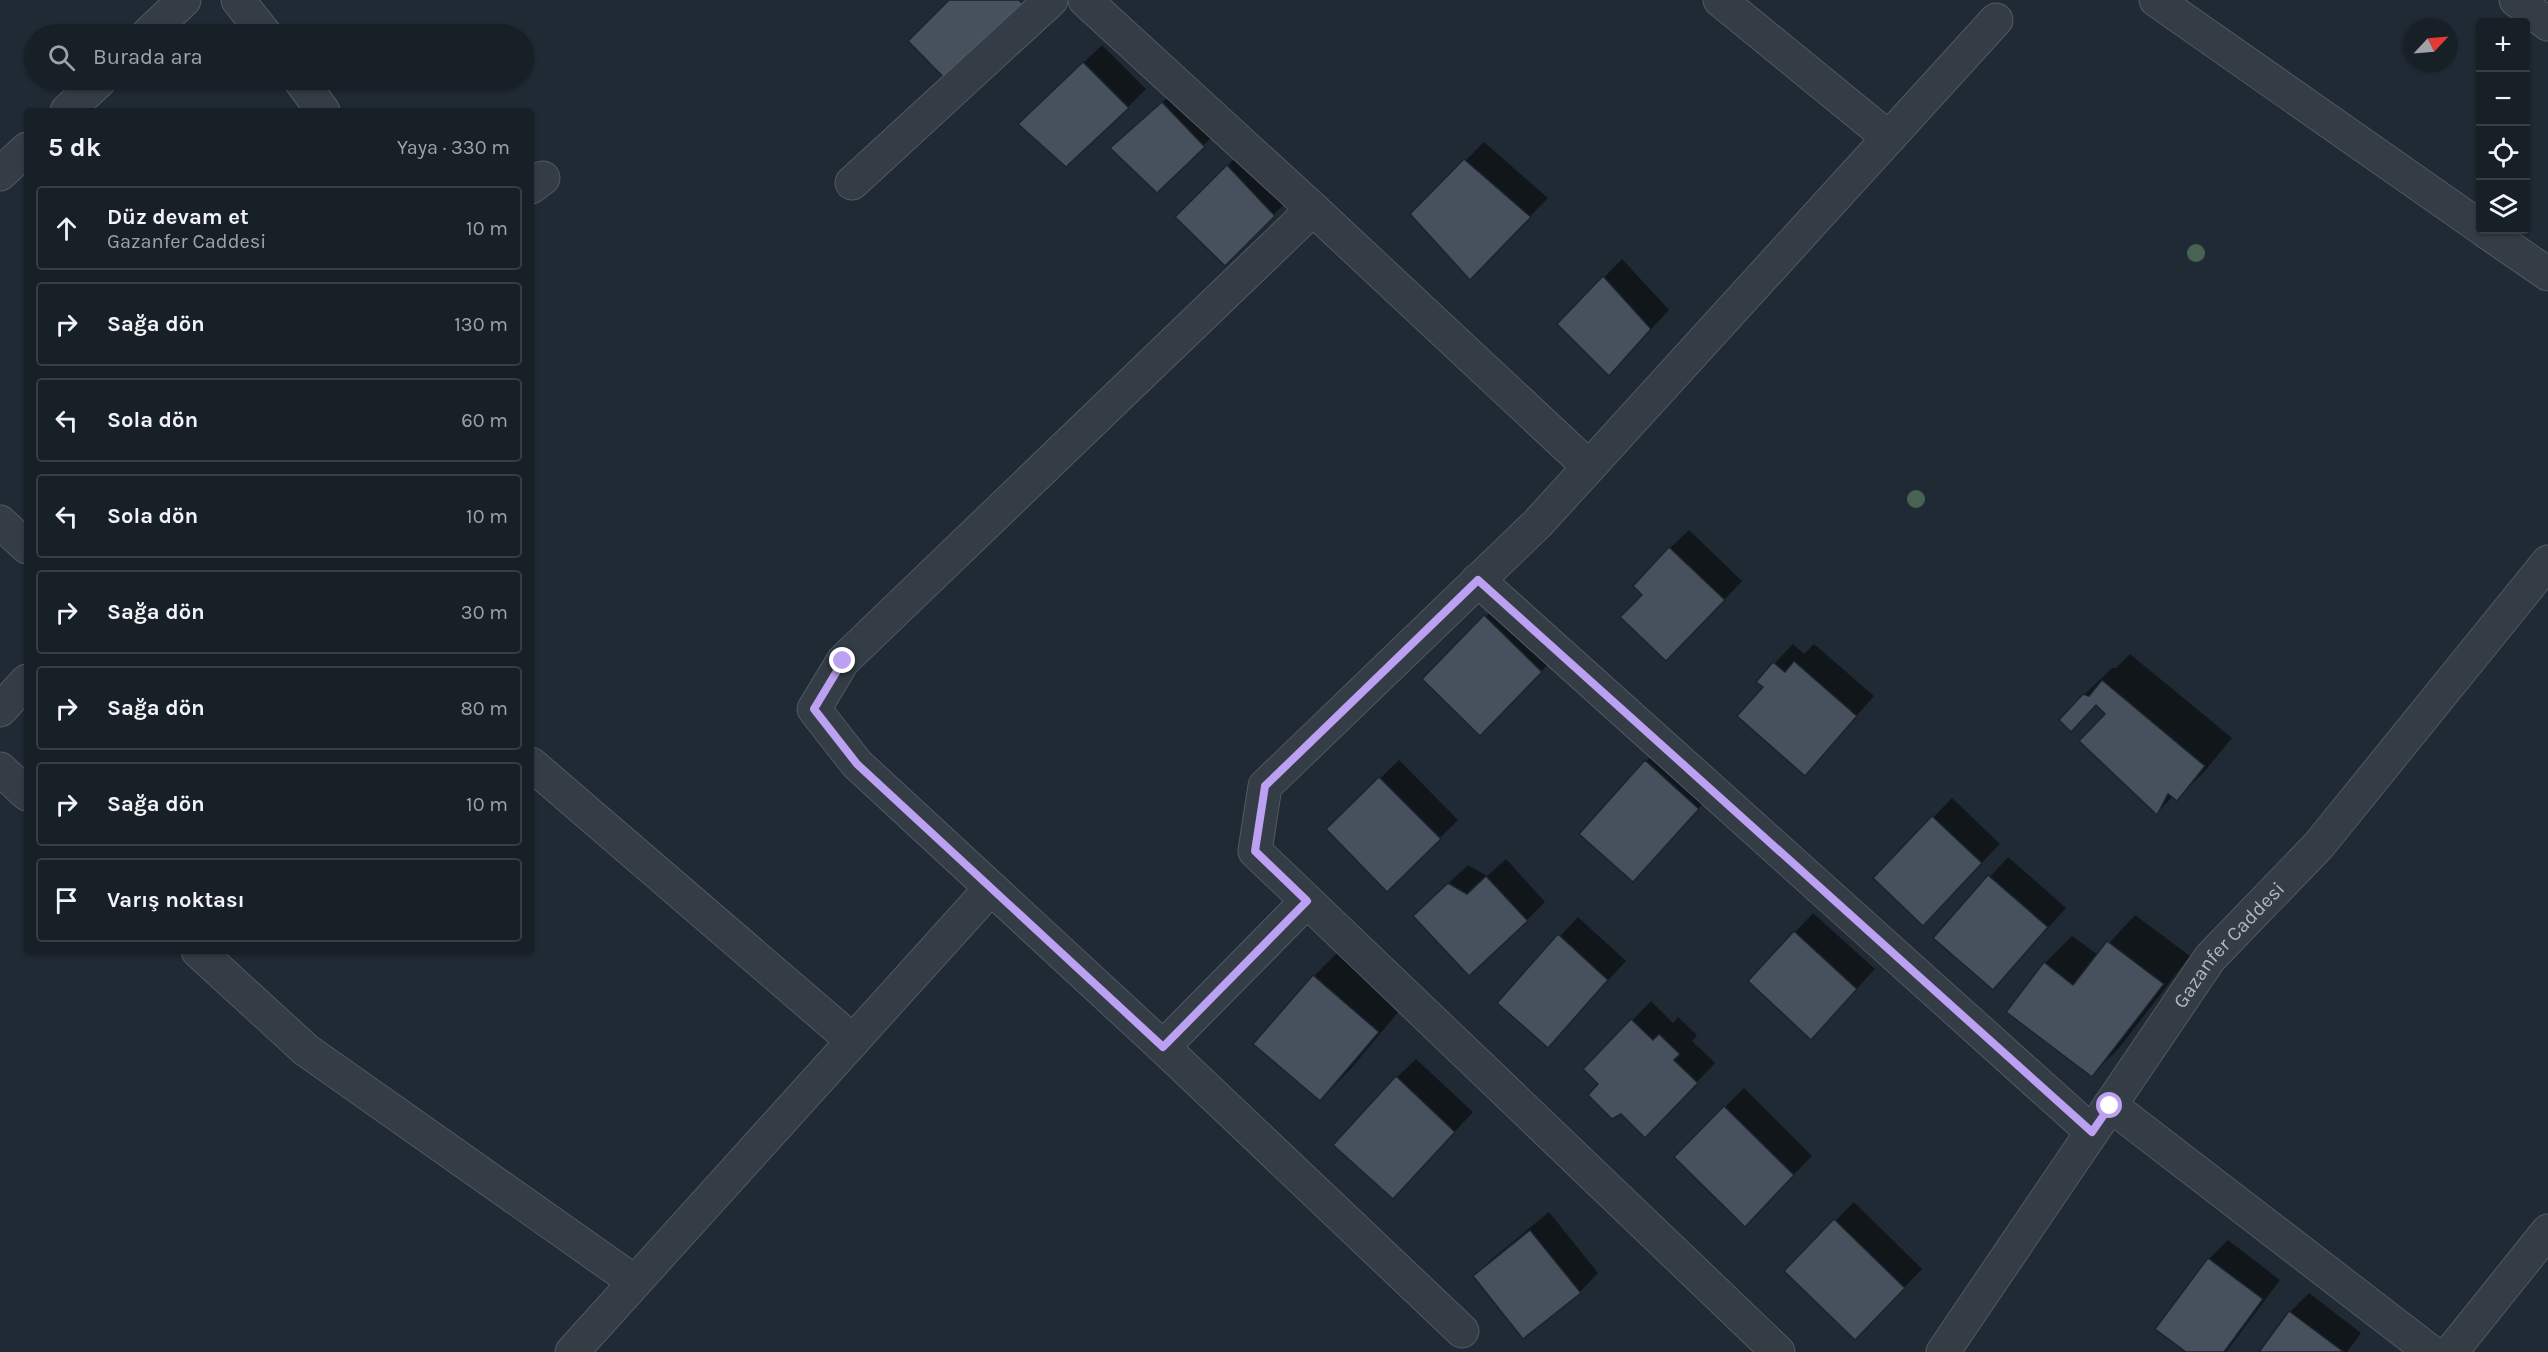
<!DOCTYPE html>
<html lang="tr">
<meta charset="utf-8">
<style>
body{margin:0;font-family:Karla,sans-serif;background:#21282f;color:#f1f3f6}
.controls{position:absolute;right:18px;top:18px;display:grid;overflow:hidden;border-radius:6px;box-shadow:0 2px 4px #0004}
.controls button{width:54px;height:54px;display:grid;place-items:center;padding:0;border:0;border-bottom:2px solid #363e44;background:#182027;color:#f1f3f6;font:30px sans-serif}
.compass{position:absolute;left:2404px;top:18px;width:54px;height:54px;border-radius:50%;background:#182027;box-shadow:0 2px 4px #0004;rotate:64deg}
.stop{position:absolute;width:18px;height:18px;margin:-14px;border:4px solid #bca0f2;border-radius:50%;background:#fff}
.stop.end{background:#bca0f2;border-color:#fff;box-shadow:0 2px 6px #0008}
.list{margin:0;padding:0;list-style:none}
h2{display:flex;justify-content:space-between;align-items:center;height:78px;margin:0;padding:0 24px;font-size:26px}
h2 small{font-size:20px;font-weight:400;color:#9fa3a7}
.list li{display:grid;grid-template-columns:39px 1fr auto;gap:18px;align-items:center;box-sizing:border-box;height:84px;margin:0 12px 12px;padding:0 12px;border:2px solid #363e44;border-radius:6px}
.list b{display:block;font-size:22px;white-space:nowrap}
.list p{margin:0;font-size:20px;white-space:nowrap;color:#9fa3a7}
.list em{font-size:20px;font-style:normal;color:#9fa3a7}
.icon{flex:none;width:33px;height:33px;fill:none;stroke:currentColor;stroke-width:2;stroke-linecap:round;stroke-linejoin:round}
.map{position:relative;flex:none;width:2548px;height:1352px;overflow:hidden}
.search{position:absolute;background:#182027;box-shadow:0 2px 4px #0004;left:24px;top:24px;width:510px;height:66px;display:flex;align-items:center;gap:15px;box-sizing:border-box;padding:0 21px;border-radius:33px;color:#9fa3a7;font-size:22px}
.panel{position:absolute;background:#182027;box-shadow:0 2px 4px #0004;left:24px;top:108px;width:510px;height:846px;border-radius:6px}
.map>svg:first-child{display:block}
.shadow{fill:#0007}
.building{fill:#47515e;stroke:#1b232c;stroke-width:1.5}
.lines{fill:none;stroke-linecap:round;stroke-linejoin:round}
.minor-casing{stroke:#515963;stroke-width:35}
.tertiary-casing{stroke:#515963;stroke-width:35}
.minor{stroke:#343c45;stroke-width:33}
.tertiary{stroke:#343c45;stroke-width:33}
.tree{fill:#476354}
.route{stroke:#bca0f2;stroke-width:8}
.labels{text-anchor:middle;stroke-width:5;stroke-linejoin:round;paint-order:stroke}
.street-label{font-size:20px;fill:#aeb6c2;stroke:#19212a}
</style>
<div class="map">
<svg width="2548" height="1352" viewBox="0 0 2548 1352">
<rect width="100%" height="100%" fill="#202a34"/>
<g class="shadow">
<polygon points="1102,45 1146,89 1128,107 1039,105"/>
<polygon points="1182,84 1222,127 1157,191 1112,148"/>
<polygon points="1484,142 1548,198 1470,278 1412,214"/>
<polygon points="1246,147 1292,196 1225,264 1177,217"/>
<polygon points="1622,259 1669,310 1627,355 1559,324"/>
<polygon points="1689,530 1742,581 1685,641 1644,594 1670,548"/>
<polygon points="1504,598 1559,653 1480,734 1425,679"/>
<polygon points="1793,644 1804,654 1814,644 1874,696 1805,774 1765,687 1758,681"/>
<polygon points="2130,654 2232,738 2204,772 2177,799 2173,796 2157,813 2107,714 2084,695 2112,668 2116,668"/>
<polygon points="1665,743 1716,789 1651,862 1646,761"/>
<polygon points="1399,760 1458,820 1387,890 1328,829"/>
<polygon points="1952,798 2000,844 1941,905 1875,878"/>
<polygon points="2008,857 2066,908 1993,988 1935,938"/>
<polygon points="1506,859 1545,902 1527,920 1433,898 1468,865 1487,876"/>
<polygon points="1813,913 1875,969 1829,1019 1750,981"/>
<polygon points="2135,915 2190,956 2119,1048 2092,1075 2045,963 2072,936 2098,955"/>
<polygon points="1578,917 1626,961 1548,1046 1499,1003"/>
<polygon points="1341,949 1405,1004 1348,1072 1320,1099 1314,976"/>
<polygon points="1651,1001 1673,1023 1678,1017 1697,1035 1692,1041 1715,1063 1663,1118 1600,1084 1586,1069"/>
<polygon points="1416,1059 1473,1112 1411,1179 1397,1077"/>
<polygon points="1744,1088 1812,1156 1763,1206 1676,1157"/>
<polygon points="1854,1202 1922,1269 1855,1338 1786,1270"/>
<polygon points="1549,1212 1598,1273 1580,1292 1475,1276 1493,1258"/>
<polygon points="2228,1240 2280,1280 2226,1352 2188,1352 2157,1329 2209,1259"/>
<polygon points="2309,1293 2361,1333 2347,1352 2261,1352 2290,1312"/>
</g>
<g class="building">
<polygon points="949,0 1019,0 1029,10 953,87 908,41"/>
<polygon points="1083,62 1129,108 1066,167 1018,124"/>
<polygon points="1162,102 1205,147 1157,193 1110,148"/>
<polygon points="1464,159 1531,217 1470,280 1410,214"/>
<polygon points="1227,165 1275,216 1225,266 1175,217"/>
<polygon points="1603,276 1651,329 1609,376 1557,324"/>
<polygon points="1669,547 1725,600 1666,661 1620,617 1642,595 1633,586"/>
<polygon points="1484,615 1542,672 1480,736 1422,679"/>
<polygon points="1794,661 1857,716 1805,776 1737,716 1763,687 1756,682 1773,662 1785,672"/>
<polygon points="2102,680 2205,766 2177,801 2168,794 2157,815 2079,741 2105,714 2096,705 2071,732 2059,720 2083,694 2089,696"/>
<polygon points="1645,760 1699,809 1633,882 1579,834"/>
<polygon points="1379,777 1441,839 1387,892 1326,829"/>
<polygon points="1932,816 1982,863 1923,926 1873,878"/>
<polygon points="1988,875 2048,927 1993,990 1933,938"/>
<polygon points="1486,876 1528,921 1469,976 1413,916 1448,883 1467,894"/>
<polygon points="1794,931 1857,989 1811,1040 1748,981"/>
<polygon points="1558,934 1608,980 1548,1048 1497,1003"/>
<polygon points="2107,941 2164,984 2092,1077 2006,1012 2044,962 2073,985"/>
<polygon points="1313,975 1379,1032 1320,1101 1253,1044"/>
<polygon points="1631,1019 1653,1040 1659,1034 1680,1054 1674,1060 1698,1083 1645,1138 1621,1114 1612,1119 1588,1095 1598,1084 1583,1069"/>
<polygon points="1396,1076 1455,1132 1393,1199 1333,1145"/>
<polygon points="1724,1106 1794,1175 1745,1227 1674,1157"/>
<polygon points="1834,1219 1905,1288 1855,1340 1784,1271"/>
<polygon points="1530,1230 1581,1293 1523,1339 1473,1276"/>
<polygon points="2208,1258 2263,1299 2224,1352 2186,1352 2155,1329"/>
<polygon points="2289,1311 2344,1352 2259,1352"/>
</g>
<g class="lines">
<g class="minor-casing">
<g id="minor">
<polyline points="238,0 265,34"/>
<polyline points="1085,0 1313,209 1589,467"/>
<polyline points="1720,0 1889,138"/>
<polyline points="2156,0 2480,227"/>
<polyline points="2516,0 2548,24"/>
<polyline points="148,34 184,0"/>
<polyline points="300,80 323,111"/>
<polyline points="67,111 100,80"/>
<polyline points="0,174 27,149"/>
<polyline points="852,183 1051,0"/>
<polyline points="531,187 543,178"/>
<polyline points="1313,209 843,661 814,709 857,764 1163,1047 1462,1331"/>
<polyline points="2484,230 2548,274"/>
<polyline points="0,522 27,547"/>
<polyline points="1478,580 2092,1132"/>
<polyline points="0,710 27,681"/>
<polyline points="531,764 853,1041"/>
<polyline points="0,769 27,794"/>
<polyline points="198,951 306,1050 635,1282"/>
<polyline points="1163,1047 1307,901"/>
<polyline points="2110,1105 2431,1352"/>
<polyline points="572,1352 991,888"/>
<polyline points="1778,1352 1255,851 1265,786 1538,523 1996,20"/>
<polyline points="2451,1352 2548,1231"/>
</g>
</g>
<g class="tertiary-casing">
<g id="tertiary">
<path id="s1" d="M1943,1352l267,-394 109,-113 229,-283"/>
</g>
</g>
<use href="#minor" class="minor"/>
<use href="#tertiary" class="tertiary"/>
</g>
<g class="tree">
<circle cx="2196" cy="253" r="9"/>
<circle cx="1916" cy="499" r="9"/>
</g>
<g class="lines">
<polyline class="route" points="843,661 814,709 857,764 1163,1047 1307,901 1255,851 1265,786 1478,580 2092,1132 2110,1106"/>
</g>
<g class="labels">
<g class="street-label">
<text dy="7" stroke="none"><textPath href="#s1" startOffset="498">Gazanfer Caddesi</textPath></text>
</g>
</g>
</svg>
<div class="controls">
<button>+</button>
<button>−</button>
<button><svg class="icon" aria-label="locate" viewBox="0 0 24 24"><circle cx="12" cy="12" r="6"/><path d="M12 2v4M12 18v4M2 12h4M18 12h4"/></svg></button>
<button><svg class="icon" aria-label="layers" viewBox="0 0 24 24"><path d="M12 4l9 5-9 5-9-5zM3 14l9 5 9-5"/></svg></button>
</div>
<svg class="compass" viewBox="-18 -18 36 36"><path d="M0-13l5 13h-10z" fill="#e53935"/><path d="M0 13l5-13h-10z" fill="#9fa3a7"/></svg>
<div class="stop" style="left:2110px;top:1106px"></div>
<div class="stop end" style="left:843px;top:661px"></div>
<div class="search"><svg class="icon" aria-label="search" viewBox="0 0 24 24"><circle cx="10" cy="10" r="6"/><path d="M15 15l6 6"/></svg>Burada ara</div>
<section class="panel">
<h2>5 dk<small>Yaya · 330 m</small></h2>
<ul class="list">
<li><svg class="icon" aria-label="ahead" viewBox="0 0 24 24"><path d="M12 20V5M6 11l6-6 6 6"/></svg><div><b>Düz devam et</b><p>Gazanfer Caddesi</p></div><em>10 m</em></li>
<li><svg class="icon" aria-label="right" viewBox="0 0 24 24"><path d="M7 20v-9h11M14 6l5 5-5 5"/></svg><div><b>Sağa dön</b></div><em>130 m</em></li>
<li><svg class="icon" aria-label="left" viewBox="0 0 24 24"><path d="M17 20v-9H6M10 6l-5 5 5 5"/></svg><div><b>Sola dön</b></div><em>60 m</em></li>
<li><svg class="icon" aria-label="left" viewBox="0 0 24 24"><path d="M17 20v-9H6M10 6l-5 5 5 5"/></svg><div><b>Sola dön</b></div><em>10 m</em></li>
<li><svg class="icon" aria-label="right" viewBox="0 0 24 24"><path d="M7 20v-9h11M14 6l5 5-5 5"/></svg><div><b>Sağa dön</b></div><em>30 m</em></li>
<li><svg class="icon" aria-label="right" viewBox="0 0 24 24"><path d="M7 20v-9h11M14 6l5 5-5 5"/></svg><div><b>Sağa dön</b></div><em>80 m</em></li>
<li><svg class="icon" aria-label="right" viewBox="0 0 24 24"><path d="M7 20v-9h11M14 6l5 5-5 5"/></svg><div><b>Sağa dön</b></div><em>10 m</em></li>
<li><svg class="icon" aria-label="arrive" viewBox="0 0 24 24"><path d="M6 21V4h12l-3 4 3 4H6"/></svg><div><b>Varış noktası</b></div></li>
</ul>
</section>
</div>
